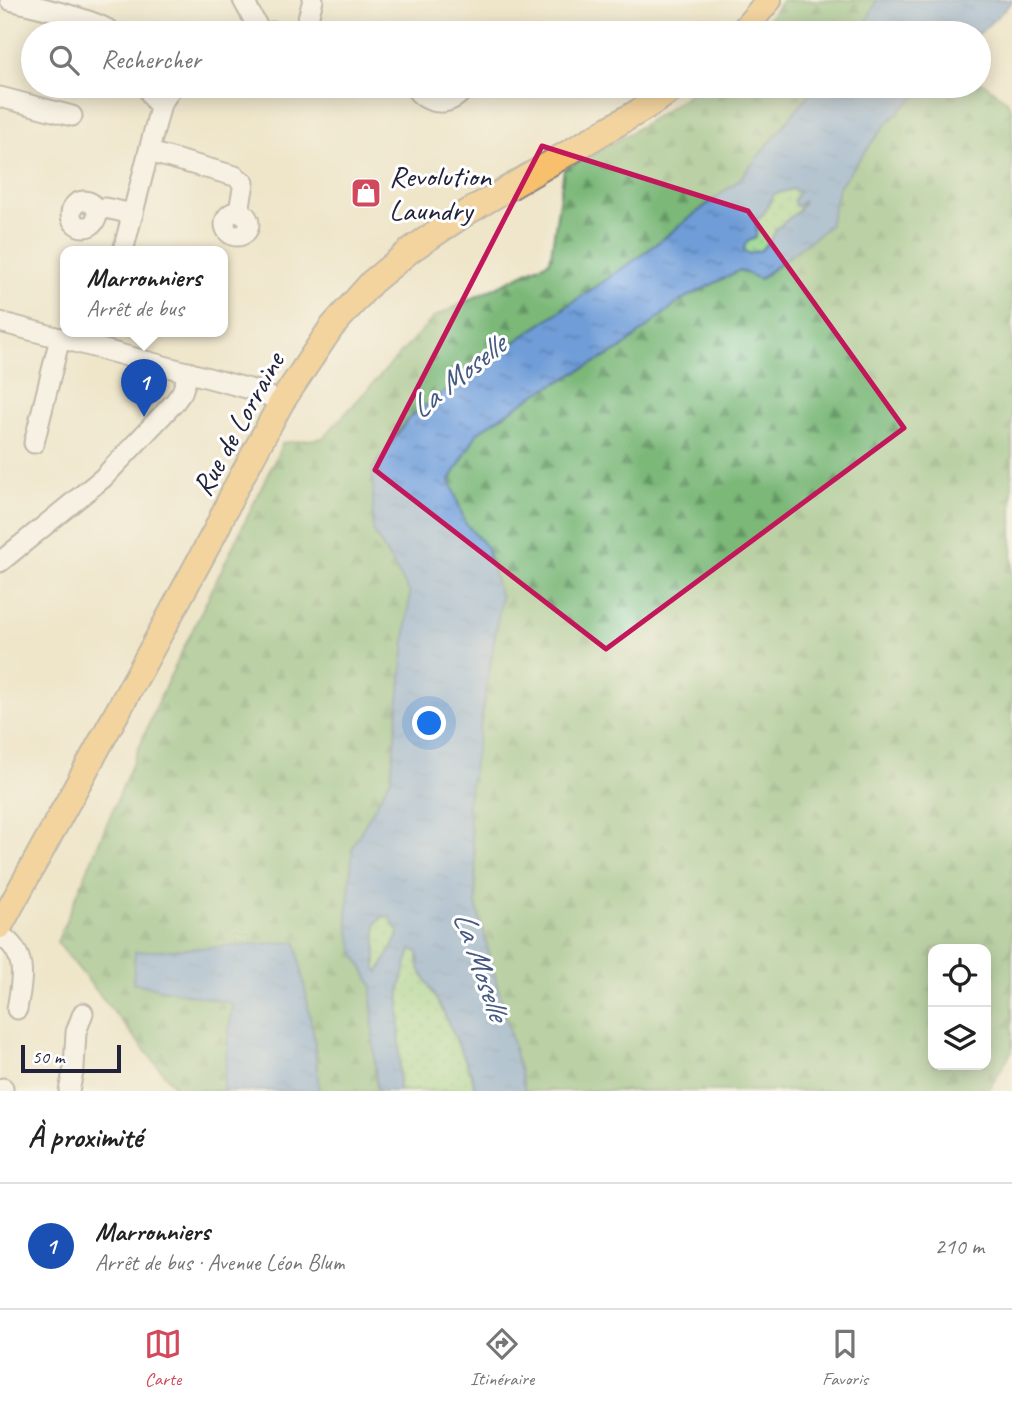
<!DOCTYPE html>
<html lang="fr">
<meta charset="utf-8">
<style>
body{margin:0;font-family:Caveat,sans-serif;background:#f6f6f6;color:#222}
.controls{position:absolute;right:21px;bottom:21px;display:grid;overflow:hidden;border-radius:14px;box-shadow:0 4px 18px #0003}
.controls button{width:63px;height:63px;display:grid;place-items:center;padding:0;border:0;border-bottom:2px solid #e0e0e0;background:#fff;color:#222;font:35px sans-serif}
.scale{position:absolute;left:21px;bottom:18px;width:100px;box-sizing:border-box;padding-left:7px;border:4px solid #22223b;border-top:0;font-size:19px;line-height:24px;white-space:nowrap;color:#22223b;-webkit-text-stroke:5px #fff;paint-order:stroke}
.you{position:absolute;left:430px;top:724px;width:24px;height:24px;margin:-18px;border:5px solid #fff;border-radius:50%;background:#1a73e8;box-shadow:0 0 0 10px #1a73e833}
.badge{display:grid;place-items:center;width:46px;height:46px;border-radius:50%;background:#d1495b;color:#fff;font-size:23px;font-weight:700}
.pin{position:absolute;translate:-50% -58px;filter:drop-shadow(0 2px 4px #0008)}
.pin::after{content:'';position:absolute;top:37px;width:24px;height:21px;background:inherit;clip-path:polygon(0 0,100% 0,50% 100%)}
.popup{position:absolute;left:60px;top:246px;width:168px;height:91px;box-sizing:border-box;display:grid;place-content:center;border-radius:14px;background:#fff;filter:drop-shadow(0 2px 5px #0005);font-size:23px;white-space:nowrap;color:#767676}
.popup b{font-size:26px;color:#222}
.popup::after{content:'';position:absolute;left:50%;top:100%;margin-left:-14px;border:14px solid transparent;border-top-color:#fff}
.list{margin:0;padding:0;list-style:none}
h2{display:flex;justify-content:space-between;align-items:center;height:91px;margin:0;padding:0 28px;font-size:30px}
h2 small{font-size:23px;font-weight:400;color:#767676}
.list li{display:grid;grid-template-columns:46px 1fr auto;gap:21px;align-items:center;box-sizing:border-box;height:126px;padding:0 28px;border-top:2px solid #e0e0e0}
.list b{display:block;font-size:26px;white-space:nowrap}
.list p{margin:0;font-size:23px;white-space:nowrap;color:#767676}
.list em{font-size:23px;font-style:normal;color:#767676}
.icon{flex:none;width:38px;height:38px;fill:none;stroke:currentColor;stroke-width:2;stroke-linecap:round;stroke-linejoin:round}
.map{position:relative;flex:none;width:1012px;height:1091px;overflow:hidden}
.search{position:absolute;background:#fff;box-shadow:0 4px 18px #0003;left:21px;right:21px;top:21px;height:77px;display:flex;align-items:center;gap:18px;box-sizing:border-box;padding:0 24px;border-radius:38px;color:#767676;font-size:26px}
.sheet{height:217px;background:#fff}
nav{display:flex;justify-content:space-around;align-items:center;box-sizing:border-box;height:98px;border-top:2px solid #e0e0e0;background:#fff;font-size:19px;color:#767676}
nav a{display:grid;justify-items:center;gap:4px}
nav .on{color:#d1495b}
.map>svg:first-child{display:block}
.grass{fill:url(#grass-dots);stroke:#5e7d64;stroke-width:2}
.forest{fill:url(#forest-firs);stroke:#4e6d5a;stroke-width:2;fill-rule:evenodd}
.water{fill:url(#water-ripples);stroke:#486089;stroke-width:2;fill-rule:evenodd}
.lines{fill:none;stroke-linecap:round;stroke-linejoin:round}
.minor-casing{stroke:#888483;stroke-width:23}
.major-casing{stroke:#888483;stroke-width:28}
.minor{stroke:#fff;stroke-width:19}
.major{stroke:#f8bf6c;stroke-width:24}
.marked{fill:none;stroke:#c2185b;stroke-width:5;stroke-linejoin:round}
.labels{text-anchor:middle;stroke-width:6;stroke-linejoin:round;paint-order:stroke}
.poi-label{font-size:30px;fill:#22223b;stroke:#fff;text-anchor:start}
.street-label{font-size:30px;fill:#22223b;stroke:#fff}
.water-label{font-size:32px;font-style:italic;fill:#455981;stroke:#fff}
</style>
<div class="map">
<svg width="1012" height="1091" viewBox="0 0 1012 1091">
<defs>
<pattern id="grass-dots" width="8" height="8" patternUnits="userSpaceOnUse" patternTransform="scale(1.75)"><rect width="8" height="8" fill="#9ad88d"/><path d="M2 2h.1M6 6h.1" fill="none" stroke="#84b97b" stroke-width="1.8" stroke-linecap="round"/></pattern>
<pattern id="forest-firs" width="22" height="20" patternUnits="userSpaceOnUse" patternTransform="scale(1.75)"><rect width="22" height="20" fill="#7bb878"/><path d="M5 1l3.5 6h-7zM16 11l3.5 6h-7z" fill="#649564"/></pattern>
<pattern id="water-ripples" width="26" height="14" patternUnits="userSpaceOnUse" patternTransform="scale(1.75)"><rect width="26" height="14" fill="#6f9dd7"/><path d="M2 4q2-2 4 0t4 0M15 11q2-2 4 0t4 0" fill="none" stroke="#5b80b0"/></pattern>
</defs>
<rect width="100%" height="100%" fill="#fff"/>
<filter id="ink" filterUnits="userSpaceOnUse"><feTurbulence type="fractalNoise" baseFrequency=".0143" numOctaves="2"/><feDisplacementMap in="SourceGraphic" scale="14" xChannelSelector="R" yChannelSelector="G"/><feConvolveMatrix kernelMatrix="1 2 1 2 8 2 1 2 1" color-interpolation-filters="sRGB"/></filter>
<filter id="wash" filterUnits="userSpaceOnUse"><feTurbulence type="fractalNoise" baseFrequency=".00686" numOctaves="4" result="noise"/><feDisplacementMap in="SourceGraphic" scale="28" xChannelSelector="R" yChannelSelector="G"/><feGaussianBlur stdDeviation="1.57" result="paint"/><feColorMatrix in="noise" values="0 0 0 0 0 0 0 0 0 0 0 0 0 0 0 0 0 1.4 0 .05"/><feComposite in="paint" operator="in"/></filter>
<g filter="url(#wash)">
<rect width="100%" height="100%" fill="#efe6cb"/>
<g class="grass">
<polygon points="793,189 799,192 794,200 805,202 798,211 776,229 772,238 761,250 749,254 743,249 757,220 763,215 774,194"/>
<polygon points="383,916 390,917 399,929 398,936 379,972 376,969 376,924"/>
<polygon points="410,948 418,952 419,968 442,1009 472,1075 475,1091 399,1091 400,989"/>
</g>
<g class="forest">
<polygon points="783,0 877,0 865,25 859,33 757,33"/>
<path d="M979,80l28,21 5,10v940l-24,40h-463l-49,-188 -1,-45 -8,-52 34,-208 -15,-51 -21,-24 -15,-43 28,-48 59,-39 82,-43 62,-50 59,-30 20,9 69,-53 10,-40 47,-62 40,-38h53zM933,949h53v116h-53z"/>
<path d="M700,86h116l-77,94 -100,77 -174,119 -56,42 -36,50v63l37,62 -19,185 -38,68 1,106 18,33 1,53 4,53h-58l-5,-53 -18,-96 -163,41 99,20 -9,88h-45l-121,-149 105,-249 121,-250 40,-5 111,-121 116,-56 14,-92c48,-23 93,-52 136,-83z"/>
</g>
<g class="water">
<polygon points="877,0 1012,0 1012,2 979,34 859,33 865,25"/>
<path d="M816,86h110l-40,38 -47,62 -10,40 -70,53 -19,-9 -59,30 -62,50 -82,43 -59,39 -28,48 15,43 21,24 15,51 -34,208 8,53 1,45 49,187h-50l-3,-16 -30,-66 -23,-41 -1,-16 -7,-3 -11,40 -1,102h-22l-4,-53 -1,-53 -18,-33 -7,-34 6,-72 38,-68 19,-185 -37,-62v-62l36,-51 56,-42 174,-119 100,-77zM793,189l6,3 -5,8 1,5 3,1 5,-5 1,1 -6,9 -22,18 -4,9 -11,12 -13,4 -4,-5 2,-6 10,-6 1,-17 6,-5 11,-21zM383,916l7,1 4,10 5,3 -1,6 -19,36 -3,-3v-45z"/>
<polygon points="296,942 314,1038 319,1091 223,1091 232,1003 133,983 135,952"/>
</g>
</g>
<g filter="url(#ink)">
<g class="lines">
<g class="minor-casing">
<g id="minor">
<path d="M10,0c23,6 87,19 103,33"/>
<polyline points="243,0 261,33"/>
<polyline points="265,33 274,32 282,33"/>
<polyline points="304,33 313,0"/>
<polyline points="146,86 155,101 161,104"/>
<path d="M414,86c12,21 40,22 51,0"/>
<polyline points="0,97 72,116"/>
<polyline points="149,152 235,176 244,183 239,211"/>
<circle cx="84" cy="214" r="13"/>
<polyline points="96,209 105,208 133,214"/>
<circle cx="237" cy="224" r="12"/>
<polyline points="123,251 161,104 173,86"/>
<polyline points="0,322 261,392 281,403"/>
<polyline points="34,443 60,338"/>
<polyline points="0,562 103,478 174,403 182,392 189,372"/>
<path d="M0,935c29,18 22,45 17,74"/>
<polyline points="3,1091 3,1088"/>
<polyline points="69,1091 74,1068 76,1032 83,1013"/>
</g>
</g>
<g class="major-casing">
<g id="major">
<polyline points="741,33 769,0"/>
<polyline points="0,926 142,667 216,530 234,491 281,403 331,328 372,282 412,249 466,213 646,107 678,86"/>
</g>
</g>
<use href="#minor" class="minor"/>
<use href="#major" class="major"/>
</g>
</g>
<path d="M0 0H1012V1091H0ZM542,146l206,65 156,217 -298,221 -231,-179z" fill="#efe6cb" fill-opacity=".55" fill-rule="evenodd"/>
<path class="marked" d="M542,146l206,65 156,217 -298,221 -231,-179z"/>
<defs>
<g id="shop-square" transform="scale(1.575)"><rect x="-9" y="-9" width="18" height="18" rx="4" fill="#d1495b" stroke="#fff"/><path d="M-5-2.5h2.3a2.7 3.5 0 0 1 5.4 0H5L5.5 6h-11ZM-1.5-2.5h3a1.5 2.3 0 0 0-3 0Z" fill="#fff"/></g>
</defs>
<g fill-rule="evenodd">
<use href="#shop-square" x="366" y="193"/>
</g>
<g class="labels">
<g class="poi-label">
<text x="389" y="186">Revolution<tspan x="389" dy="34">Laundry</tspan></text>
</g>
<g class="street-label">
<text transform="translate(238 424) rotate(-61)" y="10">Rue de Lorraine</text>
</g>
<g class="water-label">
<text transform="translate(457 376) rotate(-39)" y="11">La Moselle</text>
<text transform="translate(482 965) rotate(71)" y="11">La Moselle</text>
</g>
</g>
</svg>
<div class="controls">
<button><svg class="icon" aria-label="locate" viewBox="0 0 24 24"><circle cx="12" cy="12" r="6"/><path d="M12 2v4M12 18v4M2 12h4M18 12h4"/></svg></button>
<button><svg class="icon" aria-label="layers" viewBox="0 0 24 24"><path d="M12 4l9 5-9 5-9-5zM3 14l9 5 9-5"/></svg></button>
</div>
<div class="scale">50 m</div>
<div class="you"></div>
<div class="pin badge" style="left:144px;top:417px;background:#1a4fb4">1</div>
<div class="popup"><b>Marronniers</b>Arrêt de bus</div>
<div class="search"><svg class="icon" aria-label="search" viewBox="0 0 24 24"><circle cx="10" cy="10" r="6"/><path d="M15 15l6 6"/></svg>Rechercher</div>
</div>
<section class="sheet">
<h2>À proximité<small></small></h2>
<ul class="list">
<li><span class="badge" style="background:#1a4fb4">1</span><div><b>Marronniers</b><p>Arrêt de bus · Avenue Léon Blum</p></div><em>210 m</em></li>
</ul>
</section>
<nav>
<a class="on"><svg class="icon" aria-label="map" viewBox="0 0 24 24"><path d="M3 6l6-2 6 2 6-2v14l-6 2-6-2-6 2zM9 4v14M15 6v14"/></svg>Carte</a>
<a><svg class="icon" aria-label="directions" viewBox="0 0 24 24"><path d="M12 3l9 9-9 9-9-9zM9 14v-3h6M13 9l2 2-2 2"/></svg>Itinéraire</a>
<a><svg class="icon" aria-label="saved" viewBox="0 0 24 24"><path d="M7 4h10v16l-5-4-5 4z"/></svg>Favoris</a>
</nav>
